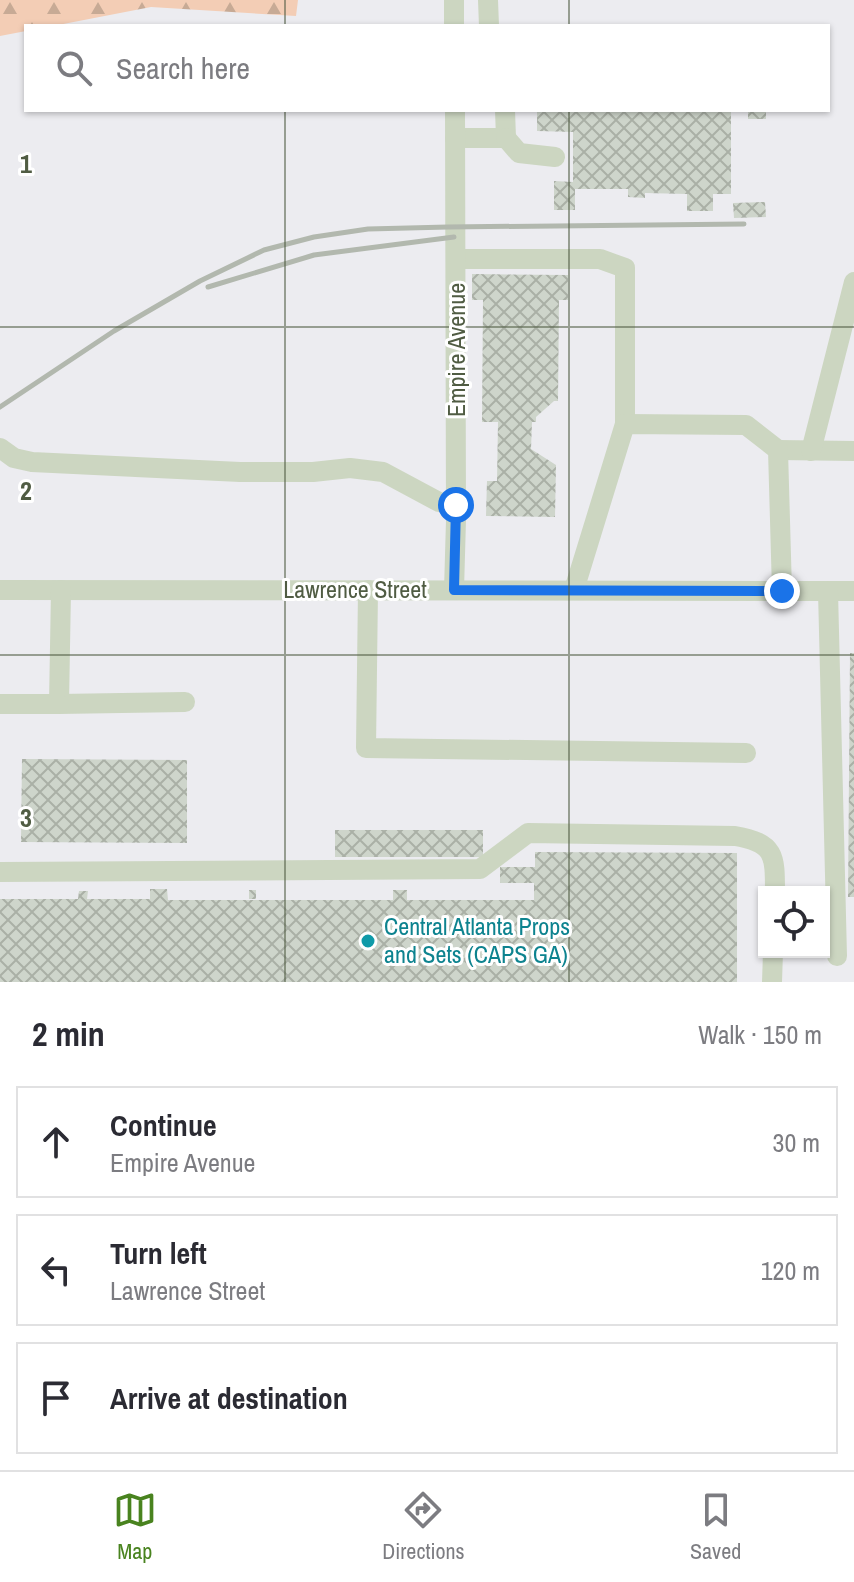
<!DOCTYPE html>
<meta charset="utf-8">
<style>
body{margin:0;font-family:"Archivo Narrow",sans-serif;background:#f2f2f3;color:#2b2b33}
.controls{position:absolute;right:24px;bottom:24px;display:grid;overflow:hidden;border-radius:0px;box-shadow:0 2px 6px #0004}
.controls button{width:72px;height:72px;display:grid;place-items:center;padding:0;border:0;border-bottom:2px solid #e1e1e2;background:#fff;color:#2b2b33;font:40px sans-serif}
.stop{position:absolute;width:24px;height:24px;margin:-18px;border:6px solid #1a73e8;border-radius:50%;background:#fff}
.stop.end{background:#1a73e8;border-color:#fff;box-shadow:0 2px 8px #0008}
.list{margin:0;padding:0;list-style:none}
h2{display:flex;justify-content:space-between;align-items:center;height:104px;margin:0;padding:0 32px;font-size:34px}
h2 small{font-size:26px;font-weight:400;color:#7c7c81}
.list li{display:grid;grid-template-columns:52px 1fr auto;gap:24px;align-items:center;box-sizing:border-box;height:112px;margin:0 16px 16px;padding:0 16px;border:2px solid #e1e1e2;border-radius:0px}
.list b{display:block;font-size:30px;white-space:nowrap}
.list p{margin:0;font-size:26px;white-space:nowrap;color:#7c7c81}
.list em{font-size:26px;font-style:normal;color:#7c7c81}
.icon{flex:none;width:44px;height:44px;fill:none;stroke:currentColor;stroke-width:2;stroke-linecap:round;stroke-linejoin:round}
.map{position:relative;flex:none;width:854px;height:982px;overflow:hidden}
.search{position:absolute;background:#fff;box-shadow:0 2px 6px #0004;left:24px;right:24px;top:24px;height:88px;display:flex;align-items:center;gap:20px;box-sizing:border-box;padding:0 28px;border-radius:0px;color:#7c7c81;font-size:30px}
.sheet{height:488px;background:#fff}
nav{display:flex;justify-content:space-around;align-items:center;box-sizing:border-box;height:112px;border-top:2px solid #e1e1e2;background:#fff;font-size:22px;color:#7c7c81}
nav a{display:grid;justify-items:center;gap:4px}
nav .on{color:#49831f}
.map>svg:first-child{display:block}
.forest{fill:url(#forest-firs)}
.building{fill:url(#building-cross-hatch)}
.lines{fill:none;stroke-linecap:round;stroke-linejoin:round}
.minor{stroke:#ccd6c1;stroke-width:20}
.rail{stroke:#b2b8ae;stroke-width:5}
.route{stroke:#1a73e8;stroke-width:10}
.grid{fill:none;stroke:#505c43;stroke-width:2;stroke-opacity:0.55}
.culture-dot{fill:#0f9aa8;stroke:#fff;stroke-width:3}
.labels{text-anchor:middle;stroke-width:6;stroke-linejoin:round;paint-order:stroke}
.street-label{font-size:24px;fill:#505c43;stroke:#fff}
.culture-label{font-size:24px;fill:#0d838f;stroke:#fff;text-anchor:start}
.grid-label{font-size:26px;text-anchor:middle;font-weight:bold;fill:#505c43;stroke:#fff;stroke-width:6;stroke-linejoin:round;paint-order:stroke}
</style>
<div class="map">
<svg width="854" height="982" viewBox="0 0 854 982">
<defs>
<pattern id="forest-firs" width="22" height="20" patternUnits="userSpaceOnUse" patternTransform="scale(2)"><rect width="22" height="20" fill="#f3cdb5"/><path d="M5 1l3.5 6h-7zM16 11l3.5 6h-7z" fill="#c7aa95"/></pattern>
<pattern id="building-cross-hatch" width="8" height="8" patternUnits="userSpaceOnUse" patternTransform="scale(2)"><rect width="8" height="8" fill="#ced5cb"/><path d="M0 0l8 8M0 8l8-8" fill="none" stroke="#aab0a6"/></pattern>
</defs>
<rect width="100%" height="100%" fill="#ececf0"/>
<polygon class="forest" points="0,0 298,0 296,16 151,7 53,26 26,26 26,31 0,36"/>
<g class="building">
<polygon points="537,110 731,110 731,194 713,194 713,211 687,211 687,194 645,193 645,198 628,197 628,189 575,189 575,210 554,210 554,181 573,182 573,132 537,131"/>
<rect x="748" y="110" width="18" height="9"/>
<polygon points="765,202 766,217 734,218 733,203"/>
<polygon points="472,274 568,275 568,300 559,300 558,401 554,401 536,417 536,422 532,422 531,449 556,465 555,517 486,516 487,481 497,481 498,422 482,422 483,300 472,300"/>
<polygon points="850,653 854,653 854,897 848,897"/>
<polygon points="22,759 187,760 187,843 21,842"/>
<rect x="335" y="830" width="148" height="27"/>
<polygon points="535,852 737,853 737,982 0,982 0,899 78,899 79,891 88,891 87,899 150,899 150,889 167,889 168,900 393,900 393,890 407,890 407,900 534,900 534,883 500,883 500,867 535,867"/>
<rect x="249" y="890" width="7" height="9"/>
</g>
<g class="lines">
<g class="minor">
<polyline points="454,0 454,26"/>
<polyline points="488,0 489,26"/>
<polyline points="455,138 506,138 505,110"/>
<polyline points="506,138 519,153 555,157"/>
<polyline points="457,259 600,259 625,268 625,424"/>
<polyline points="0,448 14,458 32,462 240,472 313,472 350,468 383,472 439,502 456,505"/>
<polyline points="778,450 854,451"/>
<polyline points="811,451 854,282"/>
<polyline points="0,590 854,591"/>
<polyline points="61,590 59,704 185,702"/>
<polyline points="368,590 366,748 746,753"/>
<polyline points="454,590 456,520 455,110"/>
<polyline points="574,590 625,424 746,425 778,450 782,591"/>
<polyline points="828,591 837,956"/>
<polyline points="0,704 59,704"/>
<path d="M0,872l480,-3 48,-36 207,3c40,7 40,19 40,56"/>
<polyline points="772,982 773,952"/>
</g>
<g class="rail">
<polyline points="208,287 314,255 454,237"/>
<polyline points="0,407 114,331 200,281 264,250 314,237 368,229 448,227 744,224"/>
</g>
</g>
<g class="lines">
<polyline class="route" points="456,505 454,590 782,591"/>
</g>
<path class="grid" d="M285,0v26M569,0v26M285,110v872M569,110v872M0,327h854M0,655h854"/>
<circle class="culture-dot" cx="368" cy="941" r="8"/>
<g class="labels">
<g class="street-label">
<text transform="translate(457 350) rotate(-90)" y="8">Empire Avenue</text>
<text x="355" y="598">Lawrence Street</text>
</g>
<g class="culture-label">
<text x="384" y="935">Central Atlanta Props<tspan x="384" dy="28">and Sets (CAPS GA)</tspan></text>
</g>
</g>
<g class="grid-label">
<text x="26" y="173">1</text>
<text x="26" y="500">2</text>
<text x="26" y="827">3</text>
</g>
</svg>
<div class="controls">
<button><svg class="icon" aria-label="locate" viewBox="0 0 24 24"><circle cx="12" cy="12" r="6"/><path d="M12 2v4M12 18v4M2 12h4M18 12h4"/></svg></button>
</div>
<div class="stop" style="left:456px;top:505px"></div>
<div class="stop end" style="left:782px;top:591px"></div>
<div class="search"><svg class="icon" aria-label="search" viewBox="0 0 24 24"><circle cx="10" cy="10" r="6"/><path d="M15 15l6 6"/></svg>Search here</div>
</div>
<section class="sheet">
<h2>2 min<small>Walk · 150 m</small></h2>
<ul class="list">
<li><svg class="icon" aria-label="ahead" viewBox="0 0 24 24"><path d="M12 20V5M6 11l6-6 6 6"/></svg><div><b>Continue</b><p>Empire Avenue</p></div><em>30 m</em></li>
<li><svg class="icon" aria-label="left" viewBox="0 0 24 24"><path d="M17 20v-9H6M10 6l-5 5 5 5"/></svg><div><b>Turn left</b><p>Lawrence Street</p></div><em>120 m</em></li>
<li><svg class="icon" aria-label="arrive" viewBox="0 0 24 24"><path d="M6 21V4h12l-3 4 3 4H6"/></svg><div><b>Arrive at destination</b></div></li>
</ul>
</section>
<nav>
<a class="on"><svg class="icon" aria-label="map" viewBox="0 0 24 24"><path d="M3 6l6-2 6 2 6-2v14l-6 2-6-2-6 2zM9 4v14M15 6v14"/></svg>Map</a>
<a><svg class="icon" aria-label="directions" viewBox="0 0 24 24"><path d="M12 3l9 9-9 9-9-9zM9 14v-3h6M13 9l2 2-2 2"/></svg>Directions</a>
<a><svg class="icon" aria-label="saved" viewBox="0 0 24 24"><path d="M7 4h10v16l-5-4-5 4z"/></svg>Saved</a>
</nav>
